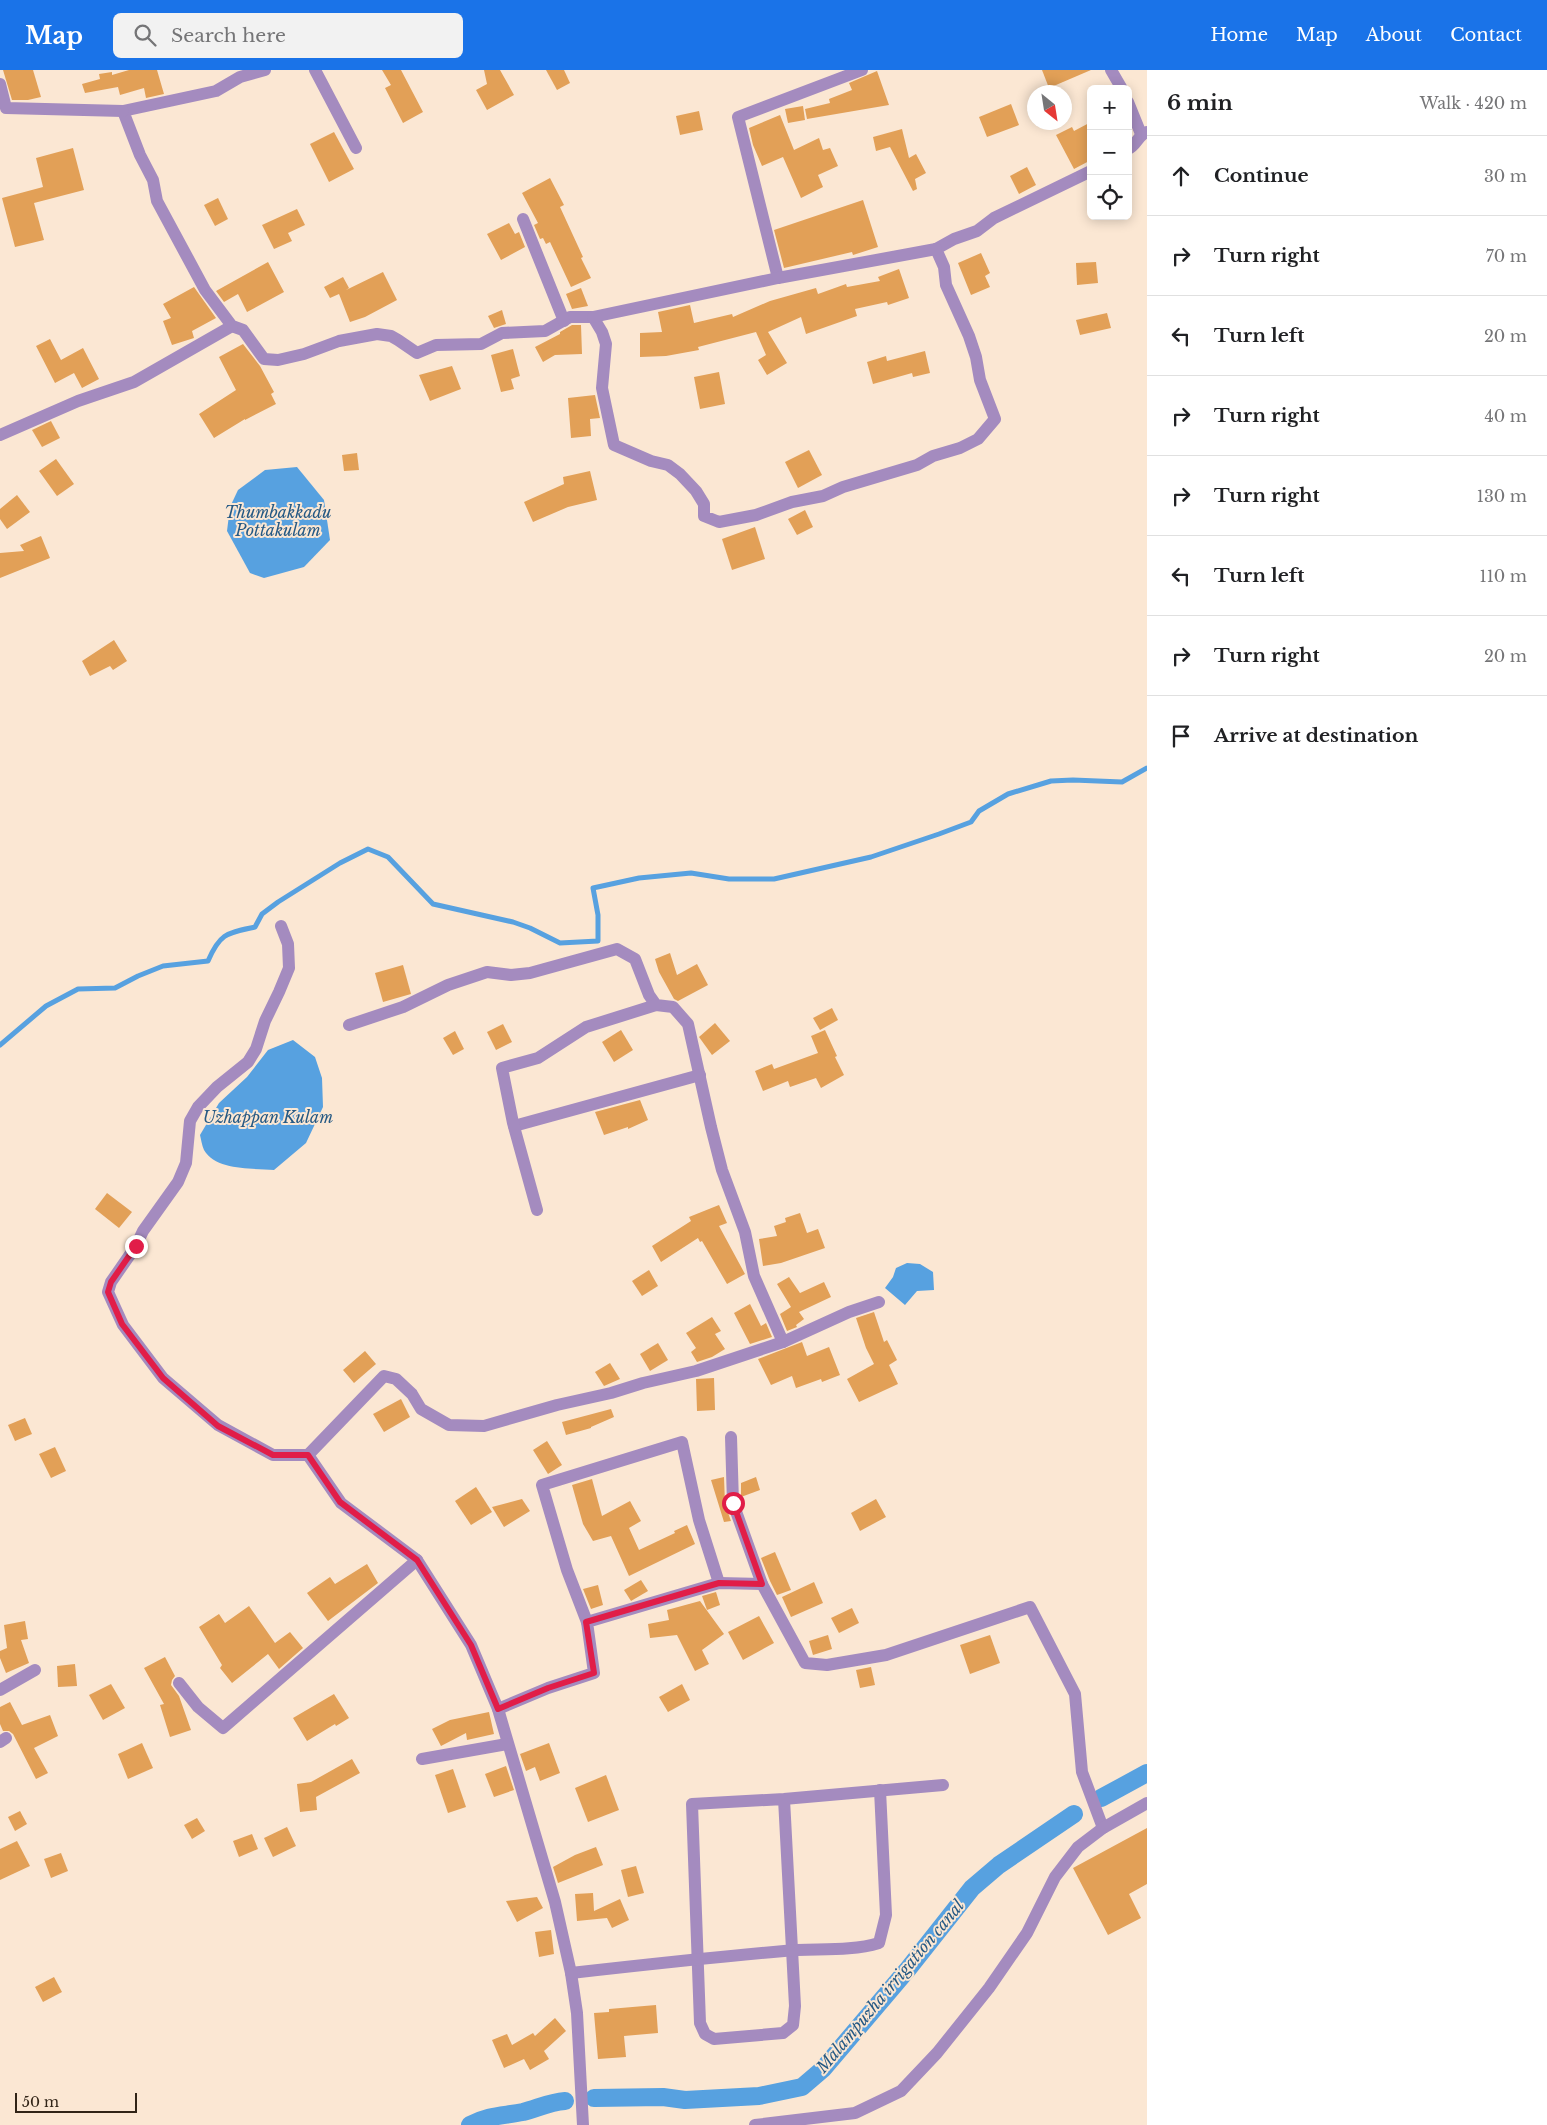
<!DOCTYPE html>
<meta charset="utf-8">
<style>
body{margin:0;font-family:"Libre Baskerville",serif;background:#f2f2f2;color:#202124}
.controls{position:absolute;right:15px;top:15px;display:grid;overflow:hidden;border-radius:8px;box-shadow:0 2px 12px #0003}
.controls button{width:45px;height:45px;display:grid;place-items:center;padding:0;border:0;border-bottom:1px solid #e0e0e0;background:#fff;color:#202124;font:25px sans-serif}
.compass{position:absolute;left:1027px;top:15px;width:45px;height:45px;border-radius:50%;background:#fff;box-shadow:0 2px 12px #0003;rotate:150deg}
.scale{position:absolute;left:15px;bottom:12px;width:122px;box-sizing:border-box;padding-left:5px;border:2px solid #312417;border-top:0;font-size:14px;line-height:18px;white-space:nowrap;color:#312417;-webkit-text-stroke:4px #fbe7d3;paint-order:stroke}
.stop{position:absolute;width:15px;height:15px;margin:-11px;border:4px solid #e11d48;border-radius:50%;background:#fff}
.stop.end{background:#e11d48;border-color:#fff;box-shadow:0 1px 5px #0008}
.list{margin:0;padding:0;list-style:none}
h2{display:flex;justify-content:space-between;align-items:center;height:65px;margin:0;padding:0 20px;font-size:21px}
h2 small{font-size:16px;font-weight:400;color:#757577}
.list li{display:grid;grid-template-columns:32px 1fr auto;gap:15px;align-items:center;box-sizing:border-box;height:80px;padding:0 20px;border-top:1px solid #e0e0e0}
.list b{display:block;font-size:19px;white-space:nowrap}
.list em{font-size:16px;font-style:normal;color:#757577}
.icon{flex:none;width:28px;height:28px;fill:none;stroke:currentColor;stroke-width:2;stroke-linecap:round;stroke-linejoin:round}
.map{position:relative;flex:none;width:1147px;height:2055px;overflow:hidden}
header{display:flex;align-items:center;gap:30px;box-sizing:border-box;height:70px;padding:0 25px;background:#1a73e8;color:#fff}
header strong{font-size:24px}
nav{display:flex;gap:28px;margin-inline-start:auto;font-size:18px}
.search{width:350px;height:45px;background:#f2f2f2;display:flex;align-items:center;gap:12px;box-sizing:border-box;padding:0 18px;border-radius:8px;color:#757577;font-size:19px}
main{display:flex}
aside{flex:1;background:#fff}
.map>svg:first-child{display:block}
.water{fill:#57a1e0}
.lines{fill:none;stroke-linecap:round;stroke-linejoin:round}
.stream{stroke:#57a1e0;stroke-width:5}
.canal{stroke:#57a1e0;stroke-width:18}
.building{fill:#e2a057}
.minor{stroke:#a48bbf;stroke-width:12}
.route{stroke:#e11d48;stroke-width:6}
.labels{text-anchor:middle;stroke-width:4;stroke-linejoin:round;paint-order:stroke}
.water-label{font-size:16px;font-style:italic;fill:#255984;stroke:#fbe7d3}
</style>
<header>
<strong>Map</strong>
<div class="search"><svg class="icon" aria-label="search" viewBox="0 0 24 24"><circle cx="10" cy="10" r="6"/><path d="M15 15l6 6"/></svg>Search here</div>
<nav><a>Home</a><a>Map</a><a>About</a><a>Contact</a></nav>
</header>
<main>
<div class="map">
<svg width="1147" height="2055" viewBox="0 0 1147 2055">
<rect width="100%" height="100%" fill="#fbe7d3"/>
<g class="water">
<polygon points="297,397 324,430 330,470 304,497 264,508 250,503 227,461 230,437 238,420 265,400"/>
<path d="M293,970l22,17 7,21 1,29 -17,36 -32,27c-21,-2 -58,1 -70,-20 -2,-4 -3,-11 -4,-15l19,-32 28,-26 21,-27z"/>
<polygon points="907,1193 920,1194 933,1202 934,1220 917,1221 905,1235 885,1218 893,1207 896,1198"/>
</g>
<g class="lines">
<path class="stream" d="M0,975l46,-39 32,-17 37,-1 23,-12 25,-10 45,-5c12,-28 19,-28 47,-34l7,-13 16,-12 62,-39 28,-14 20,8 45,47 80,18 17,6 30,15 38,-2v-26l-5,-27 46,-10 52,-5 38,6h45l97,-22 68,-23 32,-12 8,-11 29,-17 43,-13 22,-1 49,2 25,-14"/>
<g class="canal">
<polyline points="1101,1728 1147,1703"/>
<polyline points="594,2028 663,2027 685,2030 759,2026 802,2017 823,1999 908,1899 972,1818 999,1795 1074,1744"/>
<path d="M470,2055c19,-10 33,-9 53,-13 15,-4 27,-10 42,-11"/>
</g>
</g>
<g class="building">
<polygon points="3,0 33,0 41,27 28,30 12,30"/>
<polygon points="129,0 157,0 164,24 146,28 144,18 120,25 118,17 85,23 82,14 100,9 99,4 112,2 112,5"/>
<polygon points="382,0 401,0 423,42 403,53 385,18 391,15"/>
<polygon points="484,0 500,0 514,25 487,40 476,20 487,14"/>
<polygon points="546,0 564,0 570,13 557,20"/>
<polygon points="1042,0 1091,0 1049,18"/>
<polygon points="877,1 889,35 807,49 805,39 830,33 829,29 852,20 849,13"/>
<polygon points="1011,34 1019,55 987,67 979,47"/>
<polygon points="803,36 805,50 788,53 785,39"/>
<polygon points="699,41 703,60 680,65 676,46"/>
<polygon points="780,45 794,80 819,68 823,80 830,78 838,96 818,105 823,117 801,128 783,87 762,96 753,75 749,58"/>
<polygon points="1091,52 1091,90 1074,99 1056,65 1072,57 1074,61"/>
<polygon points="902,59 909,88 916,84 926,103 915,109 917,119 913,121 890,77 876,81 873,67"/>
<polygon points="334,62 354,99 329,112 310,74"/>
<polygon points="73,78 84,120 34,133 44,170 15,177 2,128 43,117 36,88"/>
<polygon points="1027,97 1036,115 1019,124 1010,106"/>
<polygon points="550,108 564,135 560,137 583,187 581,188 591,208 571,217 550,172 546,174 543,168 540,169 534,155 538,153 522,123"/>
<polygon points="218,128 228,149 215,156 204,135"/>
<polygon points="863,130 878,177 853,185 852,182 784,198 774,160"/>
<polygon points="297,139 305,155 288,163 292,171 274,179 262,155"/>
<polygon points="509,153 515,164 519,162 525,177 501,190 487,164"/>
<polygon points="981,183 990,203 985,206 990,217 971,225 958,193"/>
<polygon points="268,192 284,222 247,242 238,224 224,232 216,221"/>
<polygon points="1096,192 1098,213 1077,215 1076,193"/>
<polygon points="899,199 909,228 888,235 887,232 855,239 857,246 806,264 801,247 768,262 787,293 767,305 758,290 766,285 756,262 698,277 699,280 666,286 640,287 640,263 662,262 658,242 690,235 694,253 732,244 733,247 770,231 816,218 818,224 846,214 847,217 880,211 878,207"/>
<polygon points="383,202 397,230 365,247 350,252 339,224 330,228 324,217 343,207 349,218 346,220"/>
<polygon points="194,217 216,248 192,261 194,268 172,275 163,251 171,248 163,234"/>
<polygon points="581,218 588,236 572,239 566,224"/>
<polygon points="502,240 506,254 494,258 488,246"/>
<polygon points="1107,243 1111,258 1080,265 1076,250"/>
<polygon points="572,255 581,255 582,284 555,285 543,292 535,277 560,264 560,262"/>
<polygon points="50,269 61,290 83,278 99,309 82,318 74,303 55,313 36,276"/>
<polygon points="243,274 260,296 274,322 271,324 276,334 245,350 245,349 214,368 199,344 236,320 219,287"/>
<polygon points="513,279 520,306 511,309 514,319 501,322 491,285"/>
<polygon points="925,281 930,303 913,307 912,303 873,314 867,292 886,286 887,291"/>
<polygon points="452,296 461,319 430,331 419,305"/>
<polygon points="719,302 725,334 700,339 694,307"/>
<polygon points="595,325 600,348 590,349 591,366 571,368 568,328"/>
<polygon points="51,351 60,368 42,377 32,360"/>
<polygon points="809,380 822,405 798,418 785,392"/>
<polygon points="357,383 359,400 344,401 342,385"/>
<polygon points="56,389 74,414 57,426 39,401"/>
<polygon points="590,401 597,430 568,437 533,452 524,432 564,414 563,407"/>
<polygon points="17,425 30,442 7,459 0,449 0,439"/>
<polygon points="805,440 813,457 797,465 788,449"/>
<polygon points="755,457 765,489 732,500 722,469"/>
<polygon points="41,466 50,488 0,508 0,483 24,481 20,475"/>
<polygon points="114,570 127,591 113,600 110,596 90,606 82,591"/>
<polygon points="670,883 677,905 697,894 708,915 678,931 674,929 659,902 655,889"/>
<polygon points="403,895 411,924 383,932 375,903"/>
<polygon points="832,938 838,950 820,960 813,948"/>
<polygon points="715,953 730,971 712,985 699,967"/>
<polygon points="503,954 512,972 496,980 487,962"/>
<polygon points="621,960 633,980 614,992 602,972"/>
<polygon points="825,960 837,986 835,987 844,1005 821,1018 816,1008 790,1017 788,1011 763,1021 755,1001 772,994 774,999 818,983 811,966"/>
<polygon points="455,961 464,979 453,985 443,968"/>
<polygon points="640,1030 648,1050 628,1059 628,1057 604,1065 595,1042"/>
<polygon points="107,1123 132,1142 119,1158 95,1139"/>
<polygon points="719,1135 727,1153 719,1156 745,1204 727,1214 702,1171 700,1172 698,1168 661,1192 652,1176 691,1151 689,1147"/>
<polygon points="800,1143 807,1163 818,1159 825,1178 781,1193 763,1196 759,1169 777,1166 774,1156 786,1152 785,1148"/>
<polygon points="649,1200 658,1216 642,1226 632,1211"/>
<polygon points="789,1207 800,1223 824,1212 831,1227 799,1242 804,1249 796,1255 797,1257 787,1261 780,1244 791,1237 777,1214"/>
<polygon points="750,1234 761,1256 766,1253 772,1267 750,1274 734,1243"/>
<polygon points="874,1242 884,1272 887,1270 897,1290 889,1295 898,1314 859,1332 847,1309 874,1294 866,1278 856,1248"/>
<polygon points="712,1247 721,1261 715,1264 725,1279 712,1287 697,1292 691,1282 696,1278 686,1263"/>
<polygon points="802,1272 807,1286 829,1277 840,1305 822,1312 821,1309 796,1318 792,1306 771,1315 758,1289"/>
<polygon points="658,1273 668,1290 650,1301 640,1284"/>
<polygon points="365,1281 376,1294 354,1313 343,1300"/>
<polygon points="610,1293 620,1309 604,1316 595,1302"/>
<polygon points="714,1308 715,1340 697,1341 696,1309"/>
<polygon points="401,1329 410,1347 384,1362 373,1344"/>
<polygon points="611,1339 614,1347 591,1357 591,1358 566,1365 562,1352"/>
<polygon points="25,1348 32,1364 15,1371 8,1355"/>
<polygon points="547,1371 562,1395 548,1404 533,1380"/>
<polygon points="55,1377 66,1401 51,1408 39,1384"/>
<polygon points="724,1407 725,1434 731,1451 724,1452 711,1410"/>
<polygon points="756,1407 760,1420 741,1427 741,1413"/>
<polygon points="592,1409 602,1446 630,1431 641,1451 629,1458 639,1480 675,1463 674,1461 687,1455 695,1474 629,1506 611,1466 593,1471 583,1454 572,1415"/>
<polygon points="476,1417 492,1442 471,1455 455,1431"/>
<polygon points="522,1429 530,1441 504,1457 492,1437"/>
<polygon points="876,1429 886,1447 860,1461 851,1443"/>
<polygon points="775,1482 791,1520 777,1525 770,1511 761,1488"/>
<polygon points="367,1494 378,1513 328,1551 307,1523 330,1507 335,1514"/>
<polygon points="641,1510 648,1521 631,1531 624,1520"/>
<polygon points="814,1512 823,1533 791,1547 782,1527"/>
<polygon points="598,1515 603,1535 591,1539 583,1519"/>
<polygon points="716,1522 720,1535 707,1540 702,1526"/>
<polygon points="700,1531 724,1564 702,1580 709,1594 695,1601 677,1565 650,1568 648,1554 669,1550 667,1540"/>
<polygon points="249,1536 275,1573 290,1562 303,1578 279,1599 268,1584 232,1613 220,1598 222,1595 199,1557 219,1544 225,1553"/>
<polygon points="852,1538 859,1553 839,1563 831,1548"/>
<polygon points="759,1546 774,1573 743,1590 728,1562"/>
<polygon points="25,1551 28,1569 21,1570 29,1593 6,1603 0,1588 0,1581 7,1578 4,1555"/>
<polygon points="828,1565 832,1579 813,1585 809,1571"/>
<polygon points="990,1565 1000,1593 970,1604 960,1575"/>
<polygon points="165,1587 175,1606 172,1610 171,1615 179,1626 191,1660 170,1667 160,1635 164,1634 144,1598"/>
<polygon points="75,1594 77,1616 58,1617 57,1596"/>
<polygon points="871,1597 875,1615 860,1618 856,1600"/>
<polygon points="111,1614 125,1638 103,1650 89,1625"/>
<polygon points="682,1614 690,1630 668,1642 659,1627"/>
<polygon points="334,1624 349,1648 336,1656 335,1654 307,1671 293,1648"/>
<polygon points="10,1632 22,1655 50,1645 58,1666 34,1678 48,1703 36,1709 13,1664 9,1661 3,1661 0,1654 0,1637"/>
<polygon points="489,1642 494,1664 467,1670 466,1663 441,1676 432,1659 450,1650"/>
<polygon points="142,1673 153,1698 128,1709 118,1684"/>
<polygon points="549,1673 560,1703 540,1711 535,1697 526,1701 520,1684"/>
<polygon points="352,1689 360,1703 316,1727 317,1740 300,1742 297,1714 311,1712"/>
<polygon points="506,1696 514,1720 494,1727 485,1704"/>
<polygon points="453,1699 466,1737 448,1743 435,1705"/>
<polygon points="606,1705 619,1740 588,1752 575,1718"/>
<polygon points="20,1741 27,1754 15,1761 8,1747"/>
<polygon points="197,1748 205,1761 192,1769 184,1755"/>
<polygon points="287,1757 296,1776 273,1787 264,1768"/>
<polygon points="1147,1758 1147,1814 1129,1824 1141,1848 1108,1865 1073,1798"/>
<polygon points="252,1764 258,1779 239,1787 233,1771"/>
<polygon points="17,1771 30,1796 0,1810 0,1779"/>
<polygon points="596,1777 603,1795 558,1813 553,1797 575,1785"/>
<polygon points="61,1783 68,1801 51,1808 44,1789"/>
<polygon points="636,1796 644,1823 628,1827 621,1800"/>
<polygon points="593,1823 594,1841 620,1829 629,1850 612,1858 607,1848 577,1851 575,1824"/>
<polygon points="537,1827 543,1838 517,1852 506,1831"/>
<polygon points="551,1860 554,1884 539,1887 535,1862"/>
<polygon points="54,1907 62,1922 43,1932 35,1917"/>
<polygon points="656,1935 658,1963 624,1966 626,1987 598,1989 594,1943 609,1942 609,1939"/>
<polygon points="555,1948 566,1961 544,1981 549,1989 530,2000 524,1989 504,1998 492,1970 507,1964 512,1975 533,1963 535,1966"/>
</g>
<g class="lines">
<g class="minor">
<polyline points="265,0 240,7 216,21 123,41 140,85 153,110 157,131 205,220 232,256 243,260 264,289 278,290 304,284 339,271 377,264 391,266 398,270 417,283 436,275 481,274 502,263 545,261 570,247 593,247 602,262 606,274 602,318 614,375 651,391 668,395 680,404 696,421 704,434 704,446 719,452 756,445 792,432 823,426 843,417 917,395 933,386 960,378 978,369 995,349 980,310 976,287 969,266 946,215 944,197 936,179 954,169 977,161 994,148 1091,101"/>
<polyline points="315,0 356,78"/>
<polyline points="1111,0 1122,19"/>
<polyline points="0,14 6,38 123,41"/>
<polyline points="1128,32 1141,64"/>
<path d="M1128,79c9,-4 10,-14 19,-17"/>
<polyline points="523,149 564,251"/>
<polyline points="778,208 738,47 862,0"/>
<polyline points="593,247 778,208 936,179"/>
<polyline points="0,365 78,331 134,312 232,256"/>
<polyline points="281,856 288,874 289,898 279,922 265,951 256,979 248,992 217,1017 198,1037 190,1051 186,1093 178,1112 143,1161 136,1176 111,1212 108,1222 123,1255 163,1308 218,1355 273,1385 308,1385 341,1433 417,1490 471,1575 498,1639 555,1832 571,1903 577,1943 583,2055"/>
<polyline points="349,955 403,937 448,915 487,902 511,905 530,903 617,879 635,889 649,925 656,935 673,937 688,954 711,1057 722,1100 745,1162 754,1206 783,1272"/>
<polyline points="514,1056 700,1005"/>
<polyline points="537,1140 513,1053 502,998 538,988 586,957 656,935"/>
<polyline points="731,1367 733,1433 762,1514 805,1593 827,1595 886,1585 1030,1537 1075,1624 1082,1702 1103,1758"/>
<polyline points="308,1385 384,1306 396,1309 412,1324 421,1339 449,1355 484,1356 557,1335 611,1323 643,1313 696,1301 783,1272 849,1242 879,1232"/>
<polyline points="587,1552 567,1500 542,1415 682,1372 699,1450 719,1513"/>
<polyline points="179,1613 198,1637 223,1658 417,1490"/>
<polyline points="0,1620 35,1600"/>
<polyline points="498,1639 548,1618 594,1603 587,1552 719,1513 762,1514"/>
<polyline points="0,1672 6,1668"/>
<polyline points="422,1689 507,1674"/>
<polyline points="784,1729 795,1936 793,1955 783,1963 714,1969 705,1964 700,1953 692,1734 784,1729 943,1715"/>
<path d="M571,1903c71,-8 142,-16 213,-22 31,-3 65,1 95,-8l7,-28 -6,-125"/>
<polyline points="755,2055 855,2043 901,2021 937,1983 989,1918 1027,1863 1055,1807 1078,1777 1103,1758 1147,1733"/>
</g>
</g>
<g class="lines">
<polyline class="route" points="136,1176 111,1212 108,1222 122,1254 163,1308 218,1356 273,1385 308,1385 340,1432 417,1490 471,1575 498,1639 548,1618 594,1603 586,1552 719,1513 762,1514 733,1433"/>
</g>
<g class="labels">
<g class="water-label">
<text x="278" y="448">Thumbakkadu<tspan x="278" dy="18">Pottakulam</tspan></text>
<text x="268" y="1053">Uzhappan Kulam</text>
<text transform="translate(890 1916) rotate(-50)" y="6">Malampuzha irrigation canal</text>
</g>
</g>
</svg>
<div class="controls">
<button>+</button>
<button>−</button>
<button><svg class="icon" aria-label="locate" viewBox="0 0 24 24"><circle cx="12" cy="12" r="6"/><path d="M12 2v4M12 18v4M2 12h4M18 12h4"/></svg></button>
</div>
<svg class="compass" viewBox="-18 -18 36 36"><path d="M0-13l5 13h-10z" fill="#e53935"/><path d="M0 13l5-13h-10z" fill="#757577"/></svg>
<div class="scale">50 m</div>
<div class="stop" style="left:733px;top:1433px"></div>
<div class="stop end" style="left:136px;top:1176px"></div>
</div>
<aside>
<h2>6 min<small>Walk · 420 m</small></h2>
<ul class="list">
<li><svg class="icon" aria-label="ahead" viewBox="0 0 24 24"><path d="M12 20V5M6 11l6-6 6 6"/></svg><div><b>Continue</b></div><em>30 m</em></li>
<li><svg class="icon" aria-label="right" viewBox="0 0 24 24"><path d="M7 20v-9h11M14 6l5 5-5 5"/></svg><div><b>Turn right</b></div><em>70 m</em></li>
<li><svg class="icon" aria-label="left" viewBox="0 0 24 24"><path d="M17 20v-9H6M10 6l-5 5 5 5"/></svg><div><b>Turn left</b></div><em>20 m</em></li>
<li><svg class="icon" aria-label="right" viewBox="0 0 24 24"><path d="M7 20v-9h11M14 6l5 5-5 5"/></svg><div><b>Turn right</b></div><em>40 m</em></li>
<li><svg class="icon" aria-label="right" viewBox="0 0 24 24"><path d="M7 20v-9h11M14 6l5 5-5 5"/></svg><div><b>Turn right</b></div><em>130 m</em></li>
<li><svg class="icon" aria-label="left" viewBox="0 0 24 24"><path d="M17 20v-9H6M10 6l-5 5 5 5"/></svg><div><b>Turn left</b></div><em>110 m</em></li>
<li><svg class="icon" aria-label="right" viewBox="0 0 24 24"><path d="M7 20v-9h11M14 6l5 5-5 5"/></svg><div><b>Turn right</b></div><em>20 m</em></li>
<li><svg class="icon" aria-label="arrive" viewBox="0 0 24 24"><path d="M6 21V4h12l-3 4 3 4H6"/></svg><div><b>Arrive at destination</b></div></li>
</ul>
</aside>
</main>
